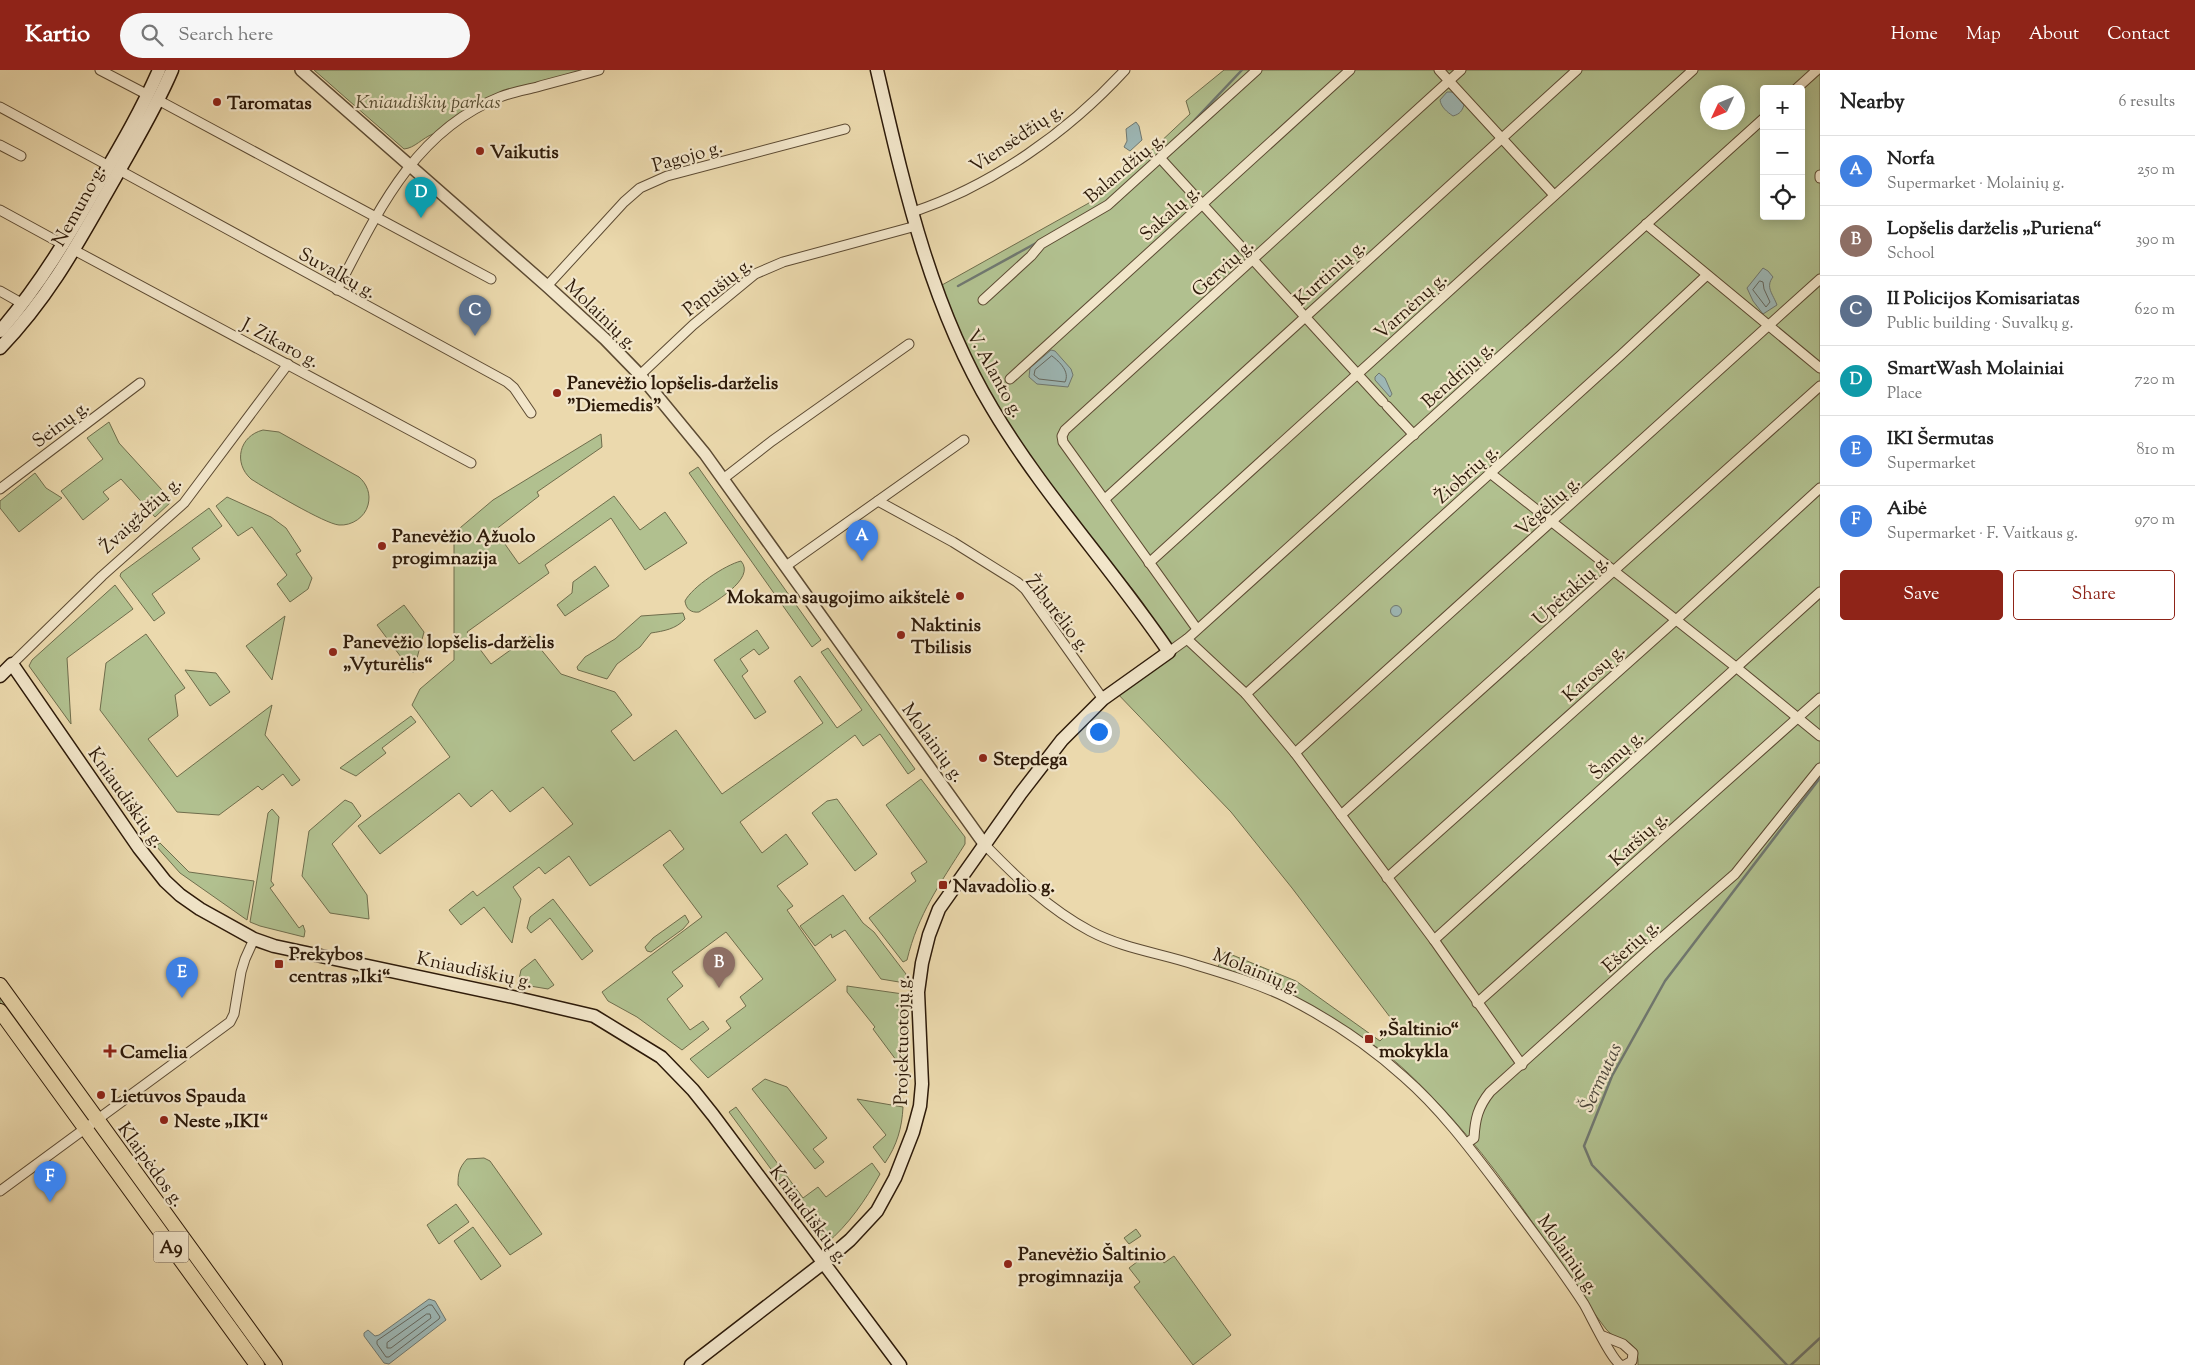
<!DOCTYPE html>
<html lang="en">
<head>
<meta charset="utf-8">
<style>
  body { margin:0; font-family:"Sorts Mill Goudy",serif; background:#f6f6f6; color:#222 }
  .controls { position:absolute; right:15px; top:15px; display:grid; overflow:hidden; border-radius:5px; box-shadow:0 2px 12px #0003 }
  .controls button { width:45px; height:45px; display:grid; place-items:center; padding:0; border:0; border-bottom:1px solid #e0e0e0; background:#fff; color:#222; font:25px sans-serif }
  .compass { position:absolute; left:1700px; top:15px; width:45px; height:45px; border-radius:50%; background:#fff; box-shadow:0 2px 12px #0003; rotate:226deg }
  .you { position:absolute; left:1098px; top:661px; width:18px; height:18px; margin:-12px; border:4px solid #fff; border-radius:50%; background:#1a73e8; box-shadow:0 0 0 8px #1a73e833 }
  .badge { display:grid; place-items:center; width:32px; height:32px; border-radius:50%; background:#8f2418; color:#fff; font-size:16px; font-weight:700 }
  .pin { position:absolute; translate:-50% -41px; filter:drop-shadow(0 1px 2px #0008) }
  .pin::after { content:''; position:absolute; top:26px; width:18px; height:15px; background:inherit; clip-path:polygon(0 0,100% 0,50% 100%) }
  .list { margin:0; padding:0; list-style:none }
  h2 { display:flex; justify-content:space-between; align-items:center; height:65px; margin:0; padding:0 20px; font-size:21px }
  h2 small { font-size:16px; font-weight:400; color:#767676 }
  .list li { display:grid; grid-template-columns:32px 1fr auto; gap:15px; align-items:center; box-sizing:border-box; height:70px; padding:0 20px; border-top:1px solid #e0e0e0 }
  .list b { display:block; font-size:19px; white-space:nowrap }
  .list p { margin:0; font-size:16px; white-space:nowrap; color:#767676 }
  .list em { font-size:16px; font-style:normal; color:#767676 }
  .actions { display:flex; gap:10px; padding:15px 20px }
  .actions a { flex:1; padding:11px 0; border:1px solid #8f2418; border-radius:5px; text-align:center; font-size:18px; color:#8f2418 }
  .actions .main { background:#8f2418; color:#fff }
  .icon { flex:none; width:28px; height:28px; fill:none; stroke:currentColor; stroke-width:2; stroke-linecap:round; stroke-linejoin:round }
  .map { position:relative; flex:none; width:1820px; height:1295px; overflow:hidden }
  header { display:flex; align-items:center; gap:30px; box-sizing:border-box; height:70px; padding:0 25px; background:#8f2418; color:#fff }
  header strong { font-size:24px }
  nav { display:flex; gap:28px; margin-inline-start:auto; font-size:18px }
  .search { width:350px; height:45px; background:#f6f6f6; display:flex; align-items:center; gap:12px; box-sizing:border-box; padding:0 18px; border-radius:28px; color:#767676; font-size:19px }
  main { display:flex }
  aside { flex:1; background:#fff }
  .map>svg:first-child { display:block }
  .green { fill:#b1c08f; stroke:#6f6d4c; fill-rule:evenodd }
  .water { fill:#9db7b5; stroke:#707870 }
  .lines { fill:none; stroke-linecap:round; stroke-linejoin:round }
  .shore { stroke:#65685f; stroke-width:1 }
  .stream { stroke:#707870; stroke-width:2.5 }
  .minor-casing { stroke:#5c4a32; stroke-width:11 }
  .tertiary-casing { stroke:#5c4a32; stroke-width:14 }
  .secondary-casing { stroke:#2d1a09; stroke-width:15 }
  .trunk-casing { stroke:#2d1a09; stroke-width:16 }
  .minor { stroke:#f2e6ca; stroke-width:9 }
  .tertiary { stroke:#f2e6ca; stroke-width:11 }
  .secondary { stroke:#f2e6ca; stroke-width:12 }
  .trunk { stroke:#ebd9ad; stroke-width:14 }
  .poi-dot { fill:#8f2418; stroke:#f2e6ca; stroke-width:2 }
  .labels { text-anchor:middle; stroke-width:4.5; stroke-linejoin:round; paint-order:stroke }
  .shield { fill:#f2e6ca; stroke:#685743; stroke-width:1 }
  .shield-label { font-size:18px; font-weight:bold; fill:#2d1a09 }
  .park-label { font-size:19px; font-style:italic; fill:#554c31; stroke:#f2e6ca }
  .poi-label { font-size:19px; font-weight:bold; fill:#2d1a09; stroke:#f2e6ca; text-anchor:start }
  .street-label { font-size:19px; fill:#2d1a09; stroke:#f2e6ca }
  .water-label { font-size:20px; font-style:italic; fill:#4f493d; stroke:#f2e6ca }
</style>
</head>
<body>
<header>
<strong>Kartio</strong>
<div class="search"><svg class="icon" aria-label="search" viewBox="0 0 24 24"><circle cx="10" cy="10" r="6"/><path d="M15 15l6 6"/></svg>Search here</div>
<nav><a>Home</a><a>Map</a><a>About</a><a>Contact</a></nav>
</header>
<main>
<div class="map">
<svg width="1820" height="1295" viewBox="0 0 1820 1295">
  <rect width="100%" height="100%" fill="#ebd9ad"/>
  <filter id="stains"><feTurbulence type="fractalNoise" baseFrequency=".004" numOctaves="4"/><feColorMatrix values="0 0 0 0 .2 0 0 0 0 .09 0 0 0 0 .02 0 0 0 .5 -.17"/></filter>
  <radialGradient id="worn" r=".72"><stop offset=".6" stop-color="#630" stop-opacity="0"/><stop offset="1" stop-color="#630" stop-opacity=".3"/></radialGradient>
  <g class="green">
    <path d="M314,0H587L501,23L433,64C422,68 415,78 404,79Z"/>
    <path d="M1224,0H1820V1295H1638C1639,1266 1619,1275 1606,1259C1587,1235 1571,1209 1554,1184C1517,1129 1479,1075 1433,1028C1413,1007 1392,986 1367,971L1363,974L1288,928L1216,901L1225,882L1296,911L1380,971L1396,955L1292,818L1231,742L1114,620L1175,577C1160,564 1154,549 1143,533C1132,518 1121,504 1107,491C1044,406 969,319 942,215L1105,124L1190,44L1186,31ZM1764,19H1801V146H1764ZM1708,22H1738V52H1708Z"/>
    <path d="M109,352L119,373L172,431L155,447L121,409L103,422L109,429L83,450L61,421L103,389L87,368Z"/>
    <path d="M263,360L279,362L359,407C367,414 371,424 368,435C365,447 352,456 339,455C325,454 265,418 251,409C233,393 239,366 263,360Z"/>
    <path d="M601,364L602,377L537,422L539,426L495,460L519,494L614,426L640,460L665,442L687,473L645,500L611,448L545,495L549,503L467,562L491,594L530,566L561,604L615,622L632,645L611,661L634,691L676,660L722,724L823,653L794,611L800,606L837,658L862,640L821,582L828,578L915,699L908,704L880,664L863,676L855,665L740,752L762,783L786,764L808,794L777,816L793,836L787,840L836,910L708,1008L690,989L731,958L726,951L746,936L740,927L763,909L726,862L672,902L683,916L667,929L690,960L703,951L709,959L682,980L637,947L608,931L602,922L702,847L663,795L684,779L670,760L590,816L569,786L545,804L539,797L513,817L521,829L512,873L484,837L461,855L449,840L473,821L477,826L573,754L543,717L510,742L492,720L471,737L459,723L380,784L358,756L450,687L412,635L420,619L454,590V463L493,430Z"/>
    <path d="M698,397L821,570L812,577L689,403Z"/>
    <path d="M35,403L46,418L62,428L19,462L0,438V431Z"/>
    <path d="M227,427L271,447L286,458L301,481L296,484L312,508L308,519L290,532L277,514L287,505L252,457L238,466L216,436Z"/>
    <path d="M209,438L222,456L192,478L200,489L152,524L165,543L154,551L120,506L121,503Z"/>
    <path d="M741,491C757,509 711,534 699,542C691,543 686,539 685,531C692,517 725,495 741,491Z"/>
    <path d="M595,496L609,516L565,546L557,535L572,523L573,512Z"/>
    <path d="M115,515L133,539L67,588L71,654L29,596L32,590Z"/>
    <path d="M404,535L424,562L413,603L377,555Z"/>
    <path d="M683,543L685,549C676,559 664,561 651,563L640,577L617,594L607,609L578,600L577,597L585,587L615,569L641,546Z"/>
    <path d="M285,546L272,610L246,576Z"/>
    <path d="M757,560L769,578L759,585L754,579L740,589L748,601L742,606L766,642L755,649L714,590Z"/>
    <path d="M146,564L185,618L175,625L178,646L148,669L177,707L272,635L265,665L300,710L292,716L283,704L262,720L258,716L219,745L177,742L100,640L106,593Z"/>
    <path d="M185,600L216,603L230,622L210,636Z"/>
    <path d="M411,646L416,652L382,678L386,683L356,706L340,698Z"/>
    <path d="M921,709L965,767V774C940,814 918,844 907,890L903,892L869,848L916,811L911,803L927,792L886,735Z"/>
    <path d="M837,729L877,784L855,801L812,743L827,731Z"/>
    <path d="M345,730L352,733L361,746L332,774L367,825L369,849L330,843L302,806L309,761Z"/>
    <path d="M272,739L279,747L271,811L274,815L270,818L299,858L303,855L305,861L304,867L260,856L250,852L268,743Z"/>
    <path d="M160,773L189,802L254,811L247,850L180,803L156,776Z"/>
    <path d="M843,825L863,853L874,862L906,904L905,913L881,909L845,860L832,868L831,864L815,876L800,856Z"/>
    <path d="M553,829L593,881L582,890L550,848L531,863L527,858L530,847Z"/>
    <path d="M685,845L689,852L683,859L651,882L647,881L645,877L653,868Z"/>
    <path d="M535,889L554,915L548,919L518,914L521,900Z"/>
    <path d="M847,916L903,924L908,1006L873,959L875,957L847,922Z"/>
    <path d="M0,923L87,1046L51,1004L0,934Z"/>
    <path d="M765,1009L787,1017L827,1068L813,1079L824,1092L815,1099L752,1019Z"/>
    <path d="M857,1029L903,1037C902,1058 897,1075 885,1093L873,1077L886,1065Z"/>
    <path d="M736,1037L803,1128L818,1117L826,1127L872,1093L880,1104C865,1131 849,1154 826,1174L729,1042Z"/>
    <path d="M484,1088L490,1091L542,1164L510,1185L458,1115C458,1103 459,1098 467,1089Z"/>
    <path d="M456,1134L469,1152L439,1174L427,1155Z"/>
    <path d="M473,1157L501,1196L481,1210L454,1171Z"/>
    <path d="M1136,1159L1141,1166L1129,1174L1124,1168Z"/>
    <path d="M1154,1179L1164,1193L1174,1186L1231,1265L1193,1295L1134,1217L1140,1212L1129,1198Z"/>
    <path d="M194,1191L269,1295H262L188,1194Z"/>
  </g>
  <g class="water">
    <path d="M1447,22H1454L1464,35C1462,41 1460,44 1453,46C1447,42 1441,37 1440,30Z"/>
    <path d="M1136,52L1139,56L1142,70L1130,81L1124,77L1127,71L1126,59Z"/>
    <path d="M1763,198L1768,201L1773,207C1765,217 1773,224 1777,235L1763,244L1753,231L1747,218Z"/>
    <path d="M1051,280L1055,281L1071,299L1073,305L1068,317L1037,314L1029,307L1030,298Z"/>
    <path d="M1379,303L1385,308L1392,324L1390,327L1375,310V307Z"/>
    <circle cx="1396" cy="541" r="5.5"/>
    <path d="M429,1229L435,1231L446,1250L389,1294L384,1293L364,1266V1263L368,1260L375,1266L379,1265Z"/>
  </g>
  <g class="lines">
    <g class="shore">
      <path d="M1760,211L1763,212L1764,219L1770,232L1766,237L1753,220Z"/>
      <path d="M1052,286C1060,292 1070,302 1065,312L1039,309L1034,305L1035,300Z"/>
      <path d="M429,1235H432L440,1247L439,1249L389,1287H386L377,1274V1271Z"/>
      <path d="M427,1244H430L431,1248L391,1278H387V1273Z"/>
    </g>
    <g class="stream">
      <path d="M1188,57L1242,0"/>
      <path d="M958,216L1038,172"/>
      <path d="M1787,1295L1592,1095L1584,1076L1612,1006L1665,911L1820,708"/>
      <path d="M1791,1295L1820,1268"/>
    </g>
    <defs>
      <g id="minor">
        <path d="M100,0L148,25"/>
        <path d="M1439,0L1554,125"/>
        <path d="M1796,19L1817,0"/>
        <path d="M158,30L491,209"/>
        <path d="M0,37L109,96"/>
        <path d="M0,75L21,86"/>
        <path d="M1161,89L1383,332"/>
        <path d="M119,100L507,312L514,318L531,343"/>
        <path d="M1820,105V108"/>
        <path d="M0,140L64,175"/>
        <path d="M913,142C993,115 1068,62 1125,0"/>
        <path d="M1646,154L1820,298"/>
        <path d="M74,180L471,393"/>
        <path d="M547,216L624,132L640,118L667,106L845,59"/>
        <path d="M337,220C377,143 414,61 500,27C512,22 525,20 537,17C558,11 579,6 599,0"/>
        <path d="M0,221L23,234"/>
        <path d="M983,230L1031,186L1041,174L1108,135L1257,0"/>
        <path d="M640,305L693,255L755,204L783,192L916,156"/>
        <path d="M1010,309L1350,0"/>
        <path d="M1387,336L1414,365"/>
        <path d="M1490,403L1737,598L1820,666"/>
        <path d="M723,409L772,371L909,274"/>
        <path d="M0,419L140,313"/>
        <path d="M1105,429L1577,0"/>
        <path d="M878,431L953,472L1017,512L1025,519L1103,629"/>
        <path d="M1149,493L1693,0"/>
        <path d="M786,496L964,370"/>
        <path d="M1197,559L1063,372L1062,366L1065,360L1461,0"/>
        <path d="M1187,569L1246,624L1295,683L1434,870L1522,995"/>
        <path d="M1169,582L1187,569L1764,48"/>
        <path d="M12,594L102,506L184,433L288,294"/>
        <path d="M1246,624L1621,285L1707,205"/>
        <path d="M1295,683L1820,209"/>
        <path d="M1341,745L1820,316"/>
        <path d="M985,775C1017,808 1049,839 1090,861C1124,879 1160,883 1196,895C1226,904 1259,914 1288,928C1329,949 1370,976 1404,1007C1444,1042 1475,1085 1507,1127C1533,1162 1560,1197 1584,1234C1591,1246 1612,1291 1621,1295"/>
        <path d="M1387,808L1676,550L1820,418"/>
        <path d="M1434,870L1820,522"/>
        <path d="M1477,933L1820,628"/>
        <path d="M1467,1073L1474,1068C1475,1049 1478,1037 1490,1022L1650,878L1735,804L1820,698"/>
        <path d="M0,1121L230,952L234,944L241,902L245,889L254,869"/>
        <path d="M1603,1266L1623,1274L1633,1283L1632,1291L1625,1295"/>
      </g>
      <path id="tertiary" d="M301,0L547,216L605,269L640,305L705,384L985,775"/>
      <g id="secondary">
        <path d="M0,261C40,215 70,164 100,111C121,75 142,39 159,0"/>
        <path d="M0,278C51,225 79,171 115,108C135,72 156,38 172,0"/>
        <path d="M0,606L12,594L139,778L165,811L180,825L200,839L254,869L274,876L513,927L594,946L661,987L693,1020L713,1045L900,1295"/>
        <path d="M691,1295L823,1193L850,1170L877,1141L895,1108L913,1062L920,1036L922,1014L918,922L922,893L929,865L939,839L1021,723L1062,670L1103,629L1169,582C1113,499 1043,424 992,338C930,235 904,116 877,0"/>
      </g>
      <g id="trunk">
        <path d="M0,915L275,1295"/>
        <path d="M0,941L257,1295"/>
      </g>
    </defs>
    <use href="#minor" class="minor-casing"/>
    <use href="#tertiary" class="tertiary-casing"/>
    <use href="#secondary" class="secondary-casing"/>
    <use href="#trunk" class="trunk-casing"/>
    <use href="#minor" class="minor"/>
    <use href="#tertiary" class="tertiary"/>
    <use href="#secondary" class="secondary"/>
    <use href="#trunk" class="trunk"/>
  </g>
  <g class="poi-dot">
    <circle cx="217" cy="32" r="5"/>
    <circle cx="480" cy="81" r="5"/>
    <circle cx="557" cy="323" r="5"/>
    <circle cx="382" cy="476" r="5"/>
    <circle cx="960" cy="526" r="5"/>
    <circle cx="901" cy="565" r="5"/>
    <circle cx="333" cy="582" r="5"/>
    <circle cx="983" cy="688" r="5"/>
    <rect x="938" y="810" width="10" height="10" rx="2.5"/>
    <rect x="274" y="889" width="10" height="10" rx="2.5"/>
    <rect x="1364" y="964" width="10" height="10" rx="2.5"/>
    <path d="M107.5 973.5h5v5h5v5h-5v5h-5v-5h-5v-5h5z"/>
    <circle cx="101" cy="1025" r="5"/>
    <circle cx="164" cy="1050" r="5"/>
    <circle cx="1008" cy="1194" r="5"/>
  </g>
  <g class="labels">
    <rect class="shield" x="153.5" y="1161.5" width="35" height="31" rx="4"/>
    <g class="shield-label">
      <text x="171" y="1183">A9</text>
    </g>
    <g class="park-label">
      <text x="428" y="38">Kniaudiškių parkas</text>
    </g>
    <g class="poi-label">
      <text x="227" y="39">Taromatas</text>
      <text x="490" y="88">Vaikutis</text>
      <text x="567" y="319">Panevėžio lopšelis-darželis<tspan x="567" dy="22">"Diemedis"</tspan></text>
      <text x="392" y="472">Panevėžio Ąžuolo<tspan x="392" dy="22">progimnazija</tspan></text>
      <text x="950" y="533" text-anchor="end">Mokama saugojimo aikštelė</text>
      <text x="911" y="561">Naktinis<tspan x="911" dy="22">Tbilisis</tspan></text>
      <text x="343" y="578">Panevėžio lopšelis-darželis<tspan x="343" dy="22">„Vyturėlis“</tspan></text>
      <text x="993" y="695">Stepdega</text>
      <text x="953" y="822">Navadolio g.</text>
      <text x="289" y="890">Prekybos<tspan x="289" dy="22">centras „Iki“</tspan></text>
      <text x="1379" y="965">„Šaltinio“<tspan x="1379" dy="22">mokykla</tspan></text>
      <text x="120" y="988">Camelia</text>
      <text x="111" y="1032">Lietuvos Spauda</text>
      <text x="174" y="1057">Neste „IKI“</text>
      <text x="1018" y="1190">Panevėžio Šaltinio<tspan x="1018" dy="22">progimnazija</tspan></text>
    </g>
    <g class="street-label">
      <text transform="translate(1016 67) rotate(-34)" y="7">Viensėdžių g.</text>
      <text transform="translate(687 85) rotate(-16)" y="7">Pagojo g.</text>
      <text transform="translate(1124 97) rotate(-40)" y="7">Balandžių g.</text>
      <text transform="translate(78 135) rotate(-61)" y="7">Nemuno g.</text>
      <text transform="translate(1169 142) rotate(-42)" y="7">Sakalų g.</text>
      <text transform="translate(1222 197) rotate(-42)" y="7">Gervių g.</text>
      <text transform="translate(338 202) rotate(29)" y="7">Suvalkų g.</text>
      <text transform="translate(1329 202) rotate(-42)" y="7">Kurtinių g.</text>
      <text transform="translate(717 216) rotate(-38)" y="7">Papušių g.</text>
      <text transform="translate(1410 235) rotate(-42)" y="7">Varnėnų g.</text>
      <text transform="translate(602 244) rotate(44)" y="7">Molainių g.</text>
      <text transform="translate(281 272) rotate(28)" y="7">J. Zikaro g.</text>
      <text transform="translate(996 303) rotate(61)" y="7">V. Alanto g.</text>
      <text transform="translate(1457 304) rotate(-42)" y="7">Bendrijų g.</text>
      <text transform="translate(60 353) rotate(-37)" y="7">Seinų g.</text>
      <text transform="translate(1466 403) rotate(-42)" y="7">Žiobrių g.</text>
      <text transform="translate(1547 435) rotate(-42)" y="7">Vėgėlių g.</text>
      <text transform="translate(140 444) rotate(-43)" y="7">Žvaigždžių g.</text>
      <text transform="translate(1570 519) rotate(-42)" y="7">Upėtakių g.</text>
      <text transform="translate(1059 543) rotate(52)" y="7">Žiburėlio g.</text>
      <text transform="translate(1593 602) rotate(-42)" y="7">Karosų g.</text>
      <text transform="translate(934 672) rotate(54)" y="7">Molainių g.</text>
      <text transform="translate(1616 684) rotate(-42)" y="7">Šamų g.</text>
      <text transform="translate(127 727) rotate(55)" y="7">Kniaudiškių g.</text>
      <text transform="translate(1638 768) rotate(-42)" y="7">Karšių g.</text>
      <text transform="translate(1630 875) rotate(-42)" y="7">Ešerių g.</text>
      <text transform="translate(475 899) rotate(12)" y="7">Kniaudiškių g.</text>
      <text transform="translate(1257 900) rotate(22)" y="7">Molainių g.</text>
      <text transform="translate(901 970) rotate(-89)" y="7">Projektuotojų g.</text>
      <text transform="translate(152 1094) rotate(54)" y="7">Klaipėdos g.</text>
      <text transform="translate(810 1144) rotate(53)" y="7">Kniaudiškių g.</text>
      <text transform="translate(1569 1184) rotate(55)" y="7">Molainių g.</text>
    </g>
    <g class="water-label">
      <text transform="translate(1600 1007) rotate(-65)" y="7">Šermutas</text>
    </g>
  </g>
  <rect width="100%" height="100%" filter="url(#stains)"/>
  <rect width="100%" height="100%" fill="url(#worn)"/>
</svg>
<div class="controls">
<button>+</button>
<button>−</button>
<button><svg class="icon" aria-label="locate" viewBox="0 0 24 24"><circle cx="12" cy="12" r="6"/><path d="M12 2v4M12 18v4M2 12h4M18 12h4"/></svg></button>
</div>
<svg class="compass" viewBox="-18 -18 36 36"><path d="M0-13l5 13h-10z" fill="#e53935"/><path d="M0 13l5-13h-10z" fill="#767676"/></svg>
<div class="you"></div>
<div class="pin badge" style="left:862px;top:491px;background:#3f7fe0">A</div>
<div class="pin badge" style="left:719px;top:918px;background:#8d6e63">B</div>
<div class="pin badge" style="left:475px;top:266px;background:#5c6f8a">C</div>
<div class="pin badge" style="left:421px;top:148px;background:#0f9aa8">D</div>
<div class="pin badge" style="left:182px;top:928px;background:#3f7fe0">E</div>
<div class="pin badge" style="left:50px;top:1132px;background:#3f7fe0">F</div>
</div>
<aside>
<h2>Nearby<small>6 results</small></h2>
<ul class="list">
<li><span class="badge" style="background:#3f7fe0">A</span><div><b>Norfa</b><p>Supermarket · Molainių g.</p></div><em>250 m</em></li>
<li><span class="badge" style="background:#8d6e63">B</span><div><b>Lopšelis darželis „Puriena“</b><p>School</p></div><em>390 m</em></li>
<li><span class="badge" style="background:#5c6f8a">C</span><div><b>II Policijos Komisariatas</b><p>Public building · Suvalkų g.</p></div><em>620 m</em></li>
<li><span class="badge" style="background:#0f9aa8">D</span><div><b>SmartWash Molainiai</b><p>Place</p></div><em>720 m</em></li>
<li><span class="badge" style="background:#3f7fe0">E</span><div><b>IKI Šermutas</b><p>Supermarket</p></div><em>810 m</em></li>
<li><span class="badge" style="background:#3f7fe0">F</span><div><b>Aibė</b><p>Supermarket · F. Vaitkaus g.</p></div><em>970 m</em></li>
</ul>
<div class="actions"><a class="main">Save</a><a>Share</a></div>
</aside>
</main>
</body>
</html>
